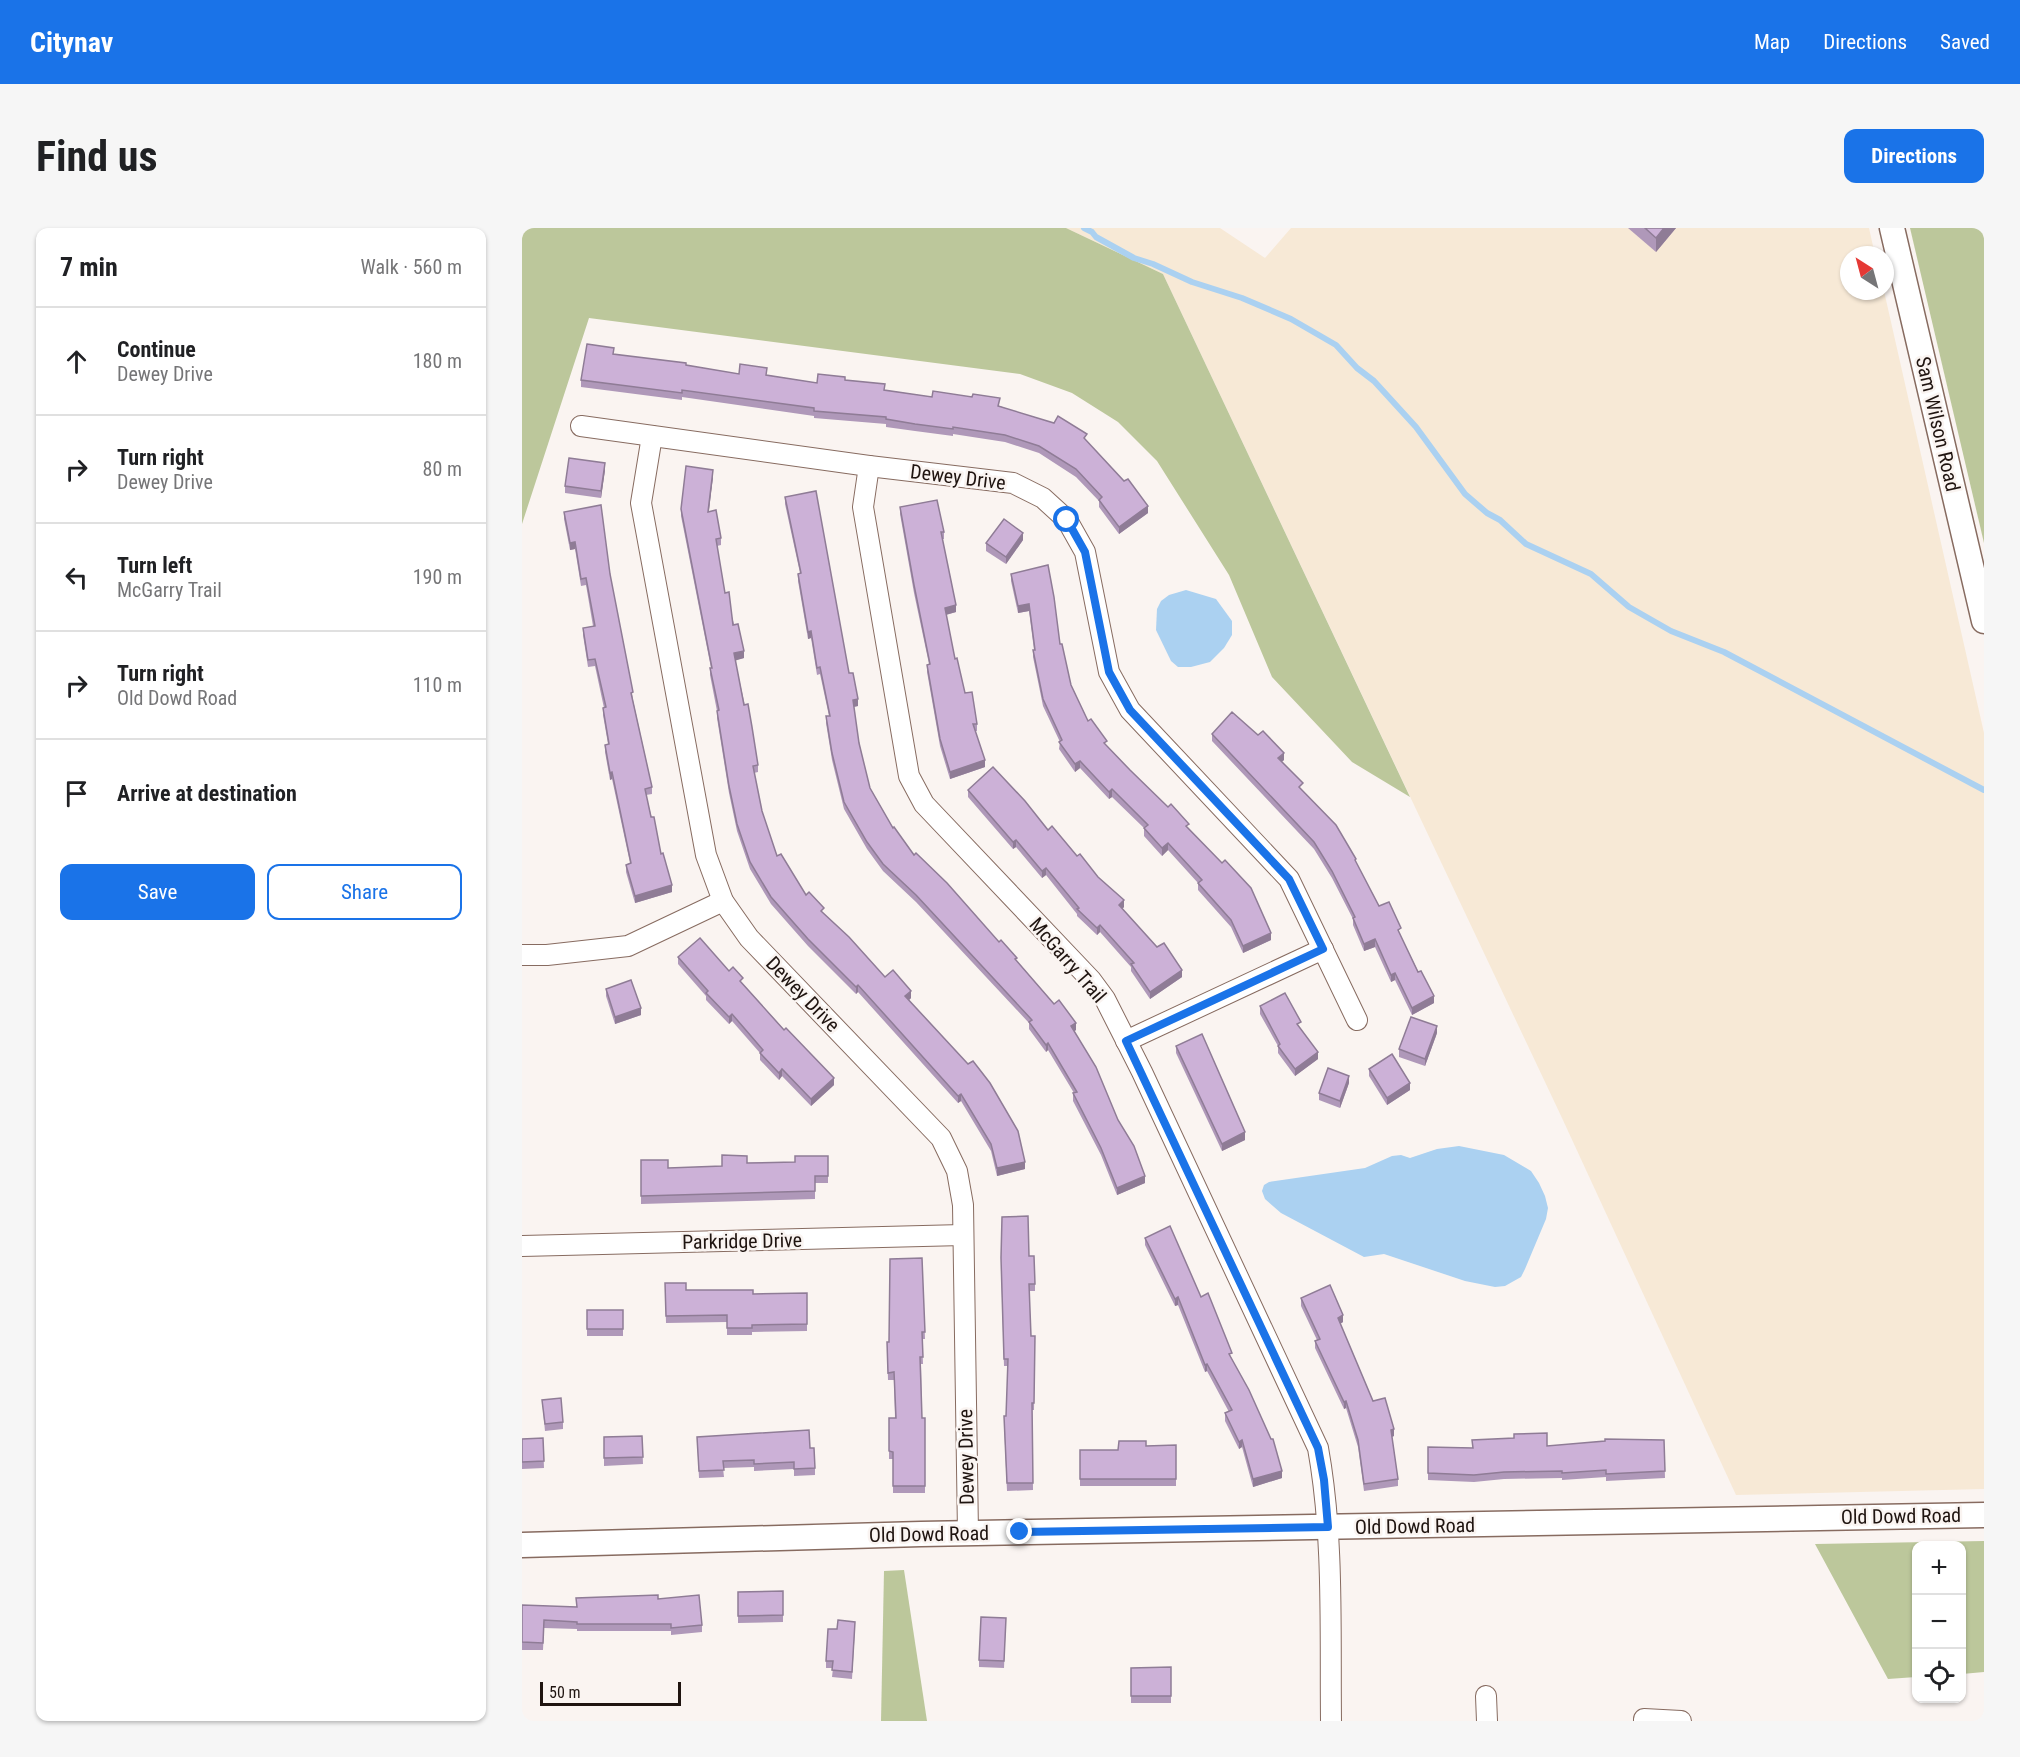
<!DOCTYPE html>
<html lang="en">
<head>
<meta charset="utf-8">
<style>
  body { margin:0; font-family:"Roboto Condensed",sans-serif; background:#f6f6f6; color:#202124 }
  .controls { position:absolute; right:18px; bottom:18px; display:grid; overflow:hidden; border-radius:12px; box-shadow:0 2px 4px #0004 }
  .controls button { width:54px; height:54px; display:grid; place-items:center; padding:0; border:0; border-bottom:2px solid #e0e0e0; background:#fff; color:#202124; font:30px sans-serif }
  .compass { position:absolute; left:1318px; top:18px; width:54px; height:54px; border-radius:50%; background:#fff; box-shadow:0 2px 4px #0004; rotate:324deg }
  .scale { position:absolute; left:18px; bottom:15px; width:141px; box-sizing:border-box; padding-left:6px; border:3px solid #1f1410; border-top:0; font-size:16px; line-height:21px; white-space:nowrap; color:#1f1410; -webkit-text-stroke:4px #faf4f1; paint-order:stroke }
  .stop { position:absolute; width:18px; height:18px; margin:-14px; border:4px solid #1a73e8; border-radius:50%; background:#fff }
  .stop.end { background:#1a73e8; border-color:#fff; box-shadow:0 2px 6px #0008 }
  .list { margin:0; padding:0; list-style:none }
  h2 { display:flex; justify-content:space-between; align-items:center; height:78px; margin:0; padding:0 24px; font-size:26px }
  h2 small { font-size:20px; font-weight:400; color:#757577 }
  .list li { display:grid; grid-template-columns:39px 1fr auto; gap:18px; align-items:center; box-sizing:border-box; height:108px; padding:0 24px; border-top:2px solid #e0e0e0 }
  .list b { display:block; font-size:22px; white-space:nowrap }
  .list p { margin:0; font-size:20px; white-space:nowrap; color:#757577 }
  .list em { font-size:20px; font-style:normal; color:#757577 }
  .actions { display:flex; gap:12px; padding:18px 24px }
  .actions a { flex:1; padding:14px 0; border:2px solid #1a73e8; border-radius:12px; text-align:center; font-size:21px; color:#1a73e8 }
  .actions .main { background:#1a73e8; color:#fff }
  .icon { flex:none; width:33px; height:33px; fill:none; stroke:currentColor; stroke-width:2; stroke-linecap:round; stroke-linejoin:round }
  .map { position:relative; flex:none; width:1462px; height:1493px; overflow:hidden; border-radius:12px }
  header { display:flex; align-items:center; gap:36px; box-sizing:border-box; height:84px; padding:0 30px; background:#1a73e8; color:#fff }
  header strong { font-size:28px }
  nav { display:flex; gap:33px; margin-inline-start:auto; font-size:21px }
  .intro { display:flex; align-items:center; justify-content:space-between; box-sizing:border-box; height:144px; padding:0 36px }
  h1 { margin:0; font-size:42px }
  .button { padding:15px 27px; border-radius:12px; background:#1a73e8; color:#fff; font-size:21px; font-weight:700 }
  main { display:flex; gap:36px; padding:0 36px }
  aside { flex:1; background:#fff; border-radius:12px; box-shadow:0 2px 4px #0004 }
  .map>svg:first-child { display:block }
  .industrial { fill:#f7e9d6 }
  .forest { fill:#bcc79b }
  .water { fill:#abd1f1 }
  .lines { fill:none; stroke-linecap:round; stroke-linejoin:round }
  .stream { stroke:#abd1f1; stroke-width:6 }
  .minor-casing { stroke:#876b60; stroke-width:22 }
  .tertiary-casing { stroke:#876b60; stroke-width:27 }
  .minor { stroke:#fff; stroke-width:20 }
  .tertiary { stroke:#fff; stroke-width:24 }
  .wall { fill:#af98b9 }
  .shaded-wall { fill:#8f7c96 }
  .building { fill:#ccb1d7; stroke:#8f7c96; stroke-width:1.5 }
  .route { stroke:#1a73e8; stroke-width:8 }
  .labels { text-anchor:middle; stroke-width:5; stroke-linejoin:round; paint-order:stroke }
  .street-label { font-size:20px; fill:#1f1410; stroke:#faf4f1 }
</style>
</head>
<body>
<header>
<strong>Citynav</strong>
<nav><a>Map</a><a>Directions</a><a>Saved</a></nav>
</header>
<div class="intro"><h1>Find us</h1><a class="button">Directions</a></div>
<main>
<aside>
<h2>7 min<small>Walk · 560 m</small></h2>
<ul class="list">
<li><svg class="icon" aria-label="ahead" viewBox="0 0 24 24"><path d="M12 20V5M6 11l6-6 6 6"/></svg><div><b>Continue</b><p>Dewey Drive</p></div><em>180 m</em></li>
<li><svg class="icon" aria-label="right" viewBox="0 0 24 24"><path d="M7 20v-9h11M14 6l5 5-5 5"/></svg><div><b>Turn right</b><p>Dewey Drive</p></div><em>80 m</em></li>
<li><svg class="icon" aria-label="left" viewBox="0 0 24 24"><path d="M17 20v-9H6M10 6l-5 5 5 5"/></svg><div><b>Turn left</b><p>McGarry Trail</p></div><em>190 m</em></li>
<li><svg class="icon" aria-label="right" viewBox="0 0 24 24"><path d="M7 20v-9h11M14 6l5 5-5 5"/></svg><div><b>Turn right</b><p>Old Dowd Road</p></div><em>110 m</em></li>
<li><svg class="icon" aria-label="arrive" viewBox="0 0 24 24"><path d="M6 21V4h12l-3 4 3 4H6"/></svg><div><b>Arrive at destination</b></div></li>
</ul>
<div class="actions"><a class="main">Save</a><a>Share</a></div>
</aside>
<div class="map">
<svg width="1462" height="1493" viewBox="0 0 1462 1493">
  <rect width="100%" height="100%" fill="#faf4f1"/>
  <path class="industrial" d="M544,0H698L743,30L769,0H1347L1353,27H1327V63H1362L1462,505V1261L1214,1267L1040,890L641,46Z"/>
  <g class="forest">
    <path d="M0,0H544L641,46L888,569L830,534L750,449L707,347L635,233L596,194L550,165L498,146L67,90L0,296Z"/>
    <path d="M1388,0H1462V315Z"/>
    <path d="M1462,1313V1444L1440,1446V1318H1394V1449L1366,1451L1293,1316Z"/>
    <path d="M382,1342L405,1493H359L362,1343Z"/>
  </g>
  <g class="water">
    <path d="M664,362L694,371L710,393V407L702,420L688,434L669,439H656L649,433L634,402L635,381L639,373L647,367Z"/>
    <path d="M937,918L982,927L1009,943L1017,955L1023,968L1026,980L1024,991L1003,1041L999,1049L983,1058L973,1059L943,1053L862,1026L842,1029L759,985L743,971L740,963L742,957L747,954L843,940L870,928L879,927L888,930L915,921Z"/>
  </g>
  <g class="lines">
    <path class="stream" d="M562,0L570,4L574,9L612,30L631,36L670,54L720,70L769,91L814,117L835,140L852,153L894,199L943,266L965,285L978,292L1004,316L1069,346L1107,379L1149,403L1202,424L1462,562"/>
    <defs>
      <g id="minor">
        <path d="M59,198L347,238L491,255L521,270L545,292L563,324L587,444L608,482L767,651L835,792"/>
        <path d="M130,208L119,275L184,627L201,673L227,710L419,910L435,943L441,977L446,1305"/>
        <path d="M347,238L341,279L387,548L402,576L569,752L583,771L620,844L796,1220C812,1309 808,1402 809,1493"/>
        <path d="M0,727H25L106,718L201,673"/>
        <path d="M604,813L801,721"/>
        <path d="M0,1018L441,1007"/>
        <path d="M964,1468L965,1493"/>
        <path d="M1122,1493V1491L1159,1493"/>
      </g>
      <g id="tertiary">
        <path d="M1370,0L1462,393"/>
        <path d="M0,1317L399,1306L1462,1287"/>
      </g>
    </defs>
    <use href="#minor" class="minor-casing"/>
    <use href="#tertiary" class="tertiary-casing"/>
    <use href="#minor" class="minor"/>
    <use href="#tertiary" class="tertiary"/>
  </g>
  <g class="wall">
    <path d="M1106,0H1154L1134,24Z"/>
    <path d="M92,126L217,146L245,147L295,155L323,152L363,162L410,169L478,178L565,213L626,285L597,306L577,279V273L554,249L517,225L483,214L431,206V208L393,203L364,199V196L292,190V188L160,169V172L59,159V152Z"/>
    <path d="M83,242L79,270L43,265V258Z"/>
    <path d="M191,249L186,284L199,310V317L195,318L203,365L222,430L213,432L236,537V544L232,545L240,583L255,628L284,667L363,749L389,770L387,772L503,941L475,948L469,923L439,873L436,875L336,764L334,766L286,718L249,676L228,641L215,603L207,565L195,490V483L188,447V440H189L159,288V281Z"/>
    <path d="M263,269L327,445L336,478L331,479L337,515L348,560L371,600L392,627L495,733L554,802L552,803L596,892L623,955L595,967L579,927L551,873V865H552L526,822L524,824L507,801V795L394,674L361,643L345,621L322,581L310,532L304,495V488H307L298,446L295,447L289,410L286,411L276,353V346L278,345L263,276Z"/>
    <path d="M378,279L422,304V311H420L434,384L424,387L433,431L443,465L455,496V503H453L463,539L428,551L418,518L405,444V437L407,436L392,365L378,286Z"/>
    <path d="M42,284L88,346L111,471V472L130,559V566L124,567L139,626L150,664L113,675L104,644V637L108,635L90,551L88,552L83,524V517L86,516L81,487V480H82L73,438L66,439L61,407V400L71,398L64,357L59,358L53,321L48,322L42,291Z"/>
    <path d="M501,312L484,336L464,323V315Z"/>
    <path d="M489,346L538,416L549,457L566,493L585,518L608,542L667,601L749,712L721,725L709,699L676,662V655L646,622L640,628L622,608V600L590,569L587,571L558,540L553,544L537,521L538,514L521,478L511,429V422H512L507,383L496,385L489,353Z"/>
    <path d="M690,506L762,532L759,534L834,635L857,678L878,707L912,775L890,787L873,752L869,754L853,719L842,723L831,697V691L810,650L792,621L690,513Z"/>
    <path d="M446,562L526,602L555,628L602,679L600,681L660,749L628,771L609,743V739L578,704L575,707L555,688V686L524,647L520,650L494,619L491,621L446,569Z"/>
    <path d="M156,729L207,743L221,756L312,857L289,878L260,848L257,852L238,832V825L210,793L207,796L184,772V768L156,736Z"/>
    <path d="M84,761L119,787L93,796L84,768Z"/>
    <path d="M738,778L779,801L796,831L773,848L756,825V818L738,786Z"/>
    <path d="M915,805L903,838L877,829V821Z"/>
    <path d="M654,818L723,912L700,923L654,825Z"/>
    <path d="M847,841L888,862L865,877L847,848Z"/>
    <path d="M827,855L818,880L797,872V865Z"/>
    <path d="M306,928V955H293V971L119,976V932L146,940L200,938L225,935L273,934Z"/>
    <path d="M623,1010L679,1069L710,1131L760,1250L731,1259L720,1219L717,1221L703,1193V1185L707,1184L685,1143L683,1144L656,1077L653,1078L623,1017Z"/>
    <path d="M507,1028L513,1056V1063H507L509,1108H513L512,1182H510L511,1262L485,1263L482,1195L484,1188L486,1138H482L479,1037Z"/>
    <path d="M400,1030L403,1111H400L401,1136H399L400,1190H403V1265H371V1231H367V1223L373,1190L372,1152H366L365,1114H367Z"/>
    <path d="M143,1055L164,1062L231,1066L285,1065V1103L230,1104V1107H205V1094L144,1095Z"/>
    <path d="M779,1070L821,1094L818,1096L851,1173L872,1208L870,1209L876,1251V1258L842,1263L836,1219L824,1180L822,1181L793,1120V1113L795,1112L779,1078Z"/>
    <rect x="65" y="1082" width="36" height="26"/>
    <path d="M20,1172L41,1194V1201L23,1203Z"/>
    <path d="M120,1208L121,1236L82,1238V1209Z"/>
    <path d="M175,1209L288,1220L293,1240V1247L272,1248V1241L232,1243V1239L201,1240L202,1249L177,1250Z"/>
    <path d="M21,1210L22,1240L0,1241V1211Z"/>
    <path d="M1142,1212L1143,1250L1084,1253V1249L1040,1252V1250L982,1251L952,1254L906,1252V1219L950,1220L1025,1218Z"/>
    <path d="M654,1217V1258H558V1222H596L624,1218Z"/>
    <path d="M261,1363V1394L216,1395V1364Z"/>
    <path d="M136,1371L180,1397V1404L149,1407V1403H55V1401L22,1400L21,1422H0V1377L54,1379Z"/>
    <path d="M484,1390L482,1440L457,1439V1432Z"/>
    <path d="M315,1401H333L330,1451L310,1449L311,1440H304V1433Z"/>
    <path d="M649,1439V1475H609V1440Z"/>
  </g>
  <g class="shaded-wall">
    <path d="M1142,0H1154L1134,24V10Z"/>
    <path d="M83,235V242L79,270V263Z"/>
    <path d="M191,242V249L186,291V284Z"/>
    <path d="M626,278V285L597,306V299Z"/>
    <path d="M501,305V312L484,336V329Z"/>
    <path d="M53,314V321L48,322V315Z"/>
    <path d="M507,376V383L496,385V378Z"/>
    <path d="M434,377V384L423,387V380Z"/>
    <path d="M289,403V410L286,411V404Z"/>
    <path d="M222,423V430L212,433V425Z"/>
    <path d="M336,471V478L331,479V472Z"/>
    <path d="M762,525V532L756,537V530Z"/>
    <path d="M463,532V539L428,551V544Z"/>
    <path d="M558,533V540L553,544V536Z"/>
    <path d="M90,544V551L88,552V545Z"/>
    <path d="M590,561V569L587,571V564Z"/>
    <path d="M494,612V619L491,621V614Z"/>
    <path d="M646,615V622L640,628V620Z"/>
    <path d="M524,640V647L520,650V643Z"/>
    <path d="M150,657V664L113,675V668Z"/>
    <path d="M602,672V679L597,684V677Z"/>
    <path d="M578,697V704L575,707V700Z"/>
    <path d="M749,705V712L721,725V718Z"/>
    <path d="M853,711V719L842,723V716Z"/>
    <path d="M660,742V749L628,771V764Z"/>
    <path d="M873,745V752L869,754V747Z"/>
    <path d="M336,757V764L334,766V759Z"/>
    <path d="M389,763V770L383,776V768Z"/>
    <path d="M912,768V775L890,787V780Z"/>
    <path d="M119,780V787L93,796V789Z"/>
    <path d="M210,786V793L207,796V789Z"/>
    <path d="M554,795V802L549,806V798Z"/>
    <path d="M915,798V805L903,838V831Z"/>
    <path d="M526,815V822L524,824V817Z"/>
    <path d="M796,824V831L773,848V841Z"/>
    <path d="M260,841V848L257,852V845Z"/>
    <path d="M827,848V855L818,880V873Z"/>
    <path d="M312,850V857L289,878V871Z"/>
    <path d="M888,855V862L865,877V870Z"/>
    <path d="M439,866V873L436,875V868Z"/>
    <path d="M723,904V912L700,923V916Z"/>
    <path d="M503,934V941L475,948V940Z"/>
    <path d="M623,948V955L595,967V960Z"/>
    <path d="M656,1069V1077L653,1078V1071Z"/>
    <path d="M821,1087V1094L816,1097V1090Z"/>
    <path d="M685,1136V1143L683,1144V1137Z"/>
    <path d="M824,1173V1180L822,1181V1174Z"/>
    <path d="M872,1201V1208L869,1209V1202Z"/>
    <path d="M720,1212V1219L717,1221V1214Z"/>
    <path d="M760,1243V1250L731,1259V1251Z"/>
  </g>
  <g class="building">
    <path d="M1123,0H1142L1134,10Z"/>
    <path d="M65,116L92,120L91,126L164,135V137L217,146L218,136L245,140L244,147L295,155L296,146L323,149V152L363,156L362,162L410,169L411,163L450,169L451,166L478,170L476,178L532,195L536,188L565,206L562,210L602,253L606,251L626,278L597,299L577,272L580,269L554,241L517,218L483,207L431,199V201L393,196L364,191V189L292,183V180L160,162V165L59,152Z"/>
    <path d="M47,230L83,235L79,263L43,258Z"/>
    <path d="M164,238L191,242L186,284L194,282L199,310L194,311L203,365L207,364L211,397L216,396L222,423L212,425L222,477L226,476L230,499L236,537L231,538L240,583L255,628L259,626L284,667L287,664L302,680L299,683L327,709L363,749L371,742L389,763L383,768L446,836L451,833L468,855L496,903L503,934L475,940L469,916L439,866L436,868L336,757L334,759L286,711L249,669L228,634L215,596L207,558L195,483L197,482L188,440H190L159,281Z"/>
    <path d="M294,263L327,445H331L336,471L331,472L337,515L348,560L371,600L372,599L392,627L394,625L425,655L477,714L479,712L495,730L493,731L532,776L537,772L554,795L549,798L574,839L596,892L612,918L623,948L595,960L579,920L551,865L555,864L526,815L524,817L507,794L510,792L394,667L361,636L345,614L322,574L310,525L304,488H308L298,439L295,440L289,403L286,404L276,346L279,345L263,269Z"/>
    <path d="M415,272L422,304H419L434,377L423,380L433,431L435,430L443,465L450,464L455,496H451L463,532L428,544L418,511L405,437L408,436L392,357L378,279Z"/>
    <path d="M79,277L88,346L111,464L109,465L130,559L123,561L129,589H132L139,626L141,625L150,657L113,668L104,637L109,635L90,544L88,545L83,517L87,516L81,480L84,479L73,431L66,432L61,400L73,398L64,350L59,351L53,314L48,315L42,284Z"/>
    <path d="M482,291L501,305L484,329L464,315Z"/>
    <path d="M526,337L532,369L538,416H540L549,457L566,493L569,491L585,513L582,515L608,542L646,579L649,576L667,596L664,598L700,635L703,632L729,660L749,705L721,718L709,692L676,655L680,652L646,615L640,620L622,600L626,597L590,561L587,564L558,533L553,536L537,514L540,512L521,471L511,422H513L507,376L496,378L489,346Z"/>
    <path d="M710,484L736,507L741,503L762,525L756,530L781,555L777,559L814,597L834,631L833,632L857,678L867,674L879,700L876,702L896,744L899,743L912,768L890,780L873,745L869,747L853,711L842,716L831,690L833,689L810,643L792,614L690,506Z"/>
    <path d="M471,539L503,573L526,602L530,598L555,628L558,626L576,649L602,672L597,677L635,719L642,715L660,742L628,764L609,736L612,735L578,697L575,700L555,681L557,680L524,640L520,643L494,612L491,614L446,562Z"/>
    <path d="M178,710L207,743L211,739L221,750L218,753L262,802L264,800L312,850L289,871L260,841L257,845L238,825L241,822L210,786L207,789L184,765L186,763L156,729Z"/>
    <path d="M109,752L119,780L93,789L84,761Z"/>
    <path d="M763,765L779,794L775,796L796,824L773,841L756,818L758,816L738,778Z"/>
    <path d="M889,789L915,798L903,831L877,821Z"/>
    <path d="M680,806L723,904L700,916L654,818Z"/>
    <path d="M870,826L888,855L865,870L847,841Z"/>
    <path d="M806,840L827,848L818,873L797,865Z"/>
    <path d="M200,927L225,928V935L273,934V928H306V948H293V963L119,968V932H146V940L200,938Z"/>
    <path d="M506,988L507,1028H512L513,1056H507L509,1108H513L512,1175H510L511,1255H485L482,1188H484L486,1131H482L479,1030L480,989Z"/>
    <path d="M648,998L679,1069L686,1065L710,1125L707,1126L727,1162L749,1211H751L760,1243L731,1251L720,1212L717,1214L703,1185L710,1182L685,1136L683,1137L656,1069L653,1071L623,1010Z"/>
    <path d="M400,1030L403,1104H400L401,1129H398L400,1190H403V1258H371V1224L367,1223V1190H374L372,1144L366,1145L365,1114H367L368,1031Z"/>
    <path d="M143,1055H164V1062H231V1066L285,1065V1096L230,1097V1100H205V1087L144,1088Z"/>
    <path d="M808,1057L821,1087L816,1090L851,1173L863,1170L872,1201L869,1202L876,1251L842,1256L836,1212L824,1173L822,1174L793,1113L798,1111L779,1070Z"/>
    <rect x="65" y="1082" width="36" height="19"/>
    <path d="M39,1170L41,1194L23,1196L20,1172Z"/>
    <path d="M287,1202L288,1220H292L293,1240L272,1241V1234L232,1236V1232L201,1233L202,1242L177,1243L175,1209Z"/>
    <path d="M1025,1205V1218L1083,1213V1211L1142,1212L1143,1243L1084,1246V1242L1040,1245V1243L982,1244L952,1247L906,1245V1219L951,1220L950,1212L992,1210V1206Z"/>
    <path d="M120,1208L121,1229L82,1230V1209Z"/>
    <path d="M21,1210L22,1233L0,1234V1211Z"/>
    <path d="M597,1213H624V1218L654,1217V1251H558V1222H596Z"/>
    <path d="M261,1363V1387L216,1388V1364Z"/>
    <path d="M136,1367V1371L177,1367L180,1397L149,1400V1396H55V1394L22,1392L21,1415L0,1414V1377L55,1379L54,1370Z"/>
    <path d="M459,1389L484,1390L482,1433L457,1432Z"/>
    <path d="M316,1392L333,1394L330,1444L310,1442L311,1433H304L306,1401H315Z"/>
    <path d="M649,1439V1468H609V1440Z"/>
  </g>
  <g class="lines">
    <path class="route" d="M498,1304L806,1299L802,1252L796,1220L604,813L801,721L767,651L608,482L587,444L563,324L545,292"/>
  </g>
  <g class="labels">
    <g class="street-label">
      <text transform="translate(1416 196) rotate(77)" y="7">Sam Wilson Road</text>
      <text transform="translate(436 249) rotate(7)" y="7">Dewey Drive</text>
      <text transform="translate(546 732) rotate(49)" y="7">McGarry Trail</text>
      <text transform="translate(281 766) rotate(46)" y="7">Dewey Drive</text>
      <text transform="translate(220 1013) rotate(-1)" y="7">Parkridge Drive</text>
      <text transform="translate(444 1229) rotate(-91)" y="7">Dewey Drive</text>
      <text transform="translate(1379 1288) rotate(-1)" y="7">Old Dowd Road</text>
      <text transform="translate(893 1298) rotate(-1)" y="7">Old Dowd Road</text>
      <text transform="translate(407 1306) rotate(-1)" y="7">Old Dowd Road</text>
    </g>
  </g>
</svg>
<div class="controls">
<button>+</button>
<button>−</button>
<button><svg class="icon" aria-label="locate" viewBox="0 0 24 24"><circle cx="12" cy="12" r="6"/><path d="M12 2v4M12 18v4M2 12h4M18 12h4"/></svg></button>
</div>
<svg class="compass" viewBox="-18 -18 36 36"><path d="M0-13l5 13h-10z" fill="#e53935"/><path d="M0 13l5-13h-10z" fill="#757577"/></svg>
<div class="scale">50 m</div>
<div class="stop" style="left:545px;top:292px"></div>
<div class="stop end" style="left:498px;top:1304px"></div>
</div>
</main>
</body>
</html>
